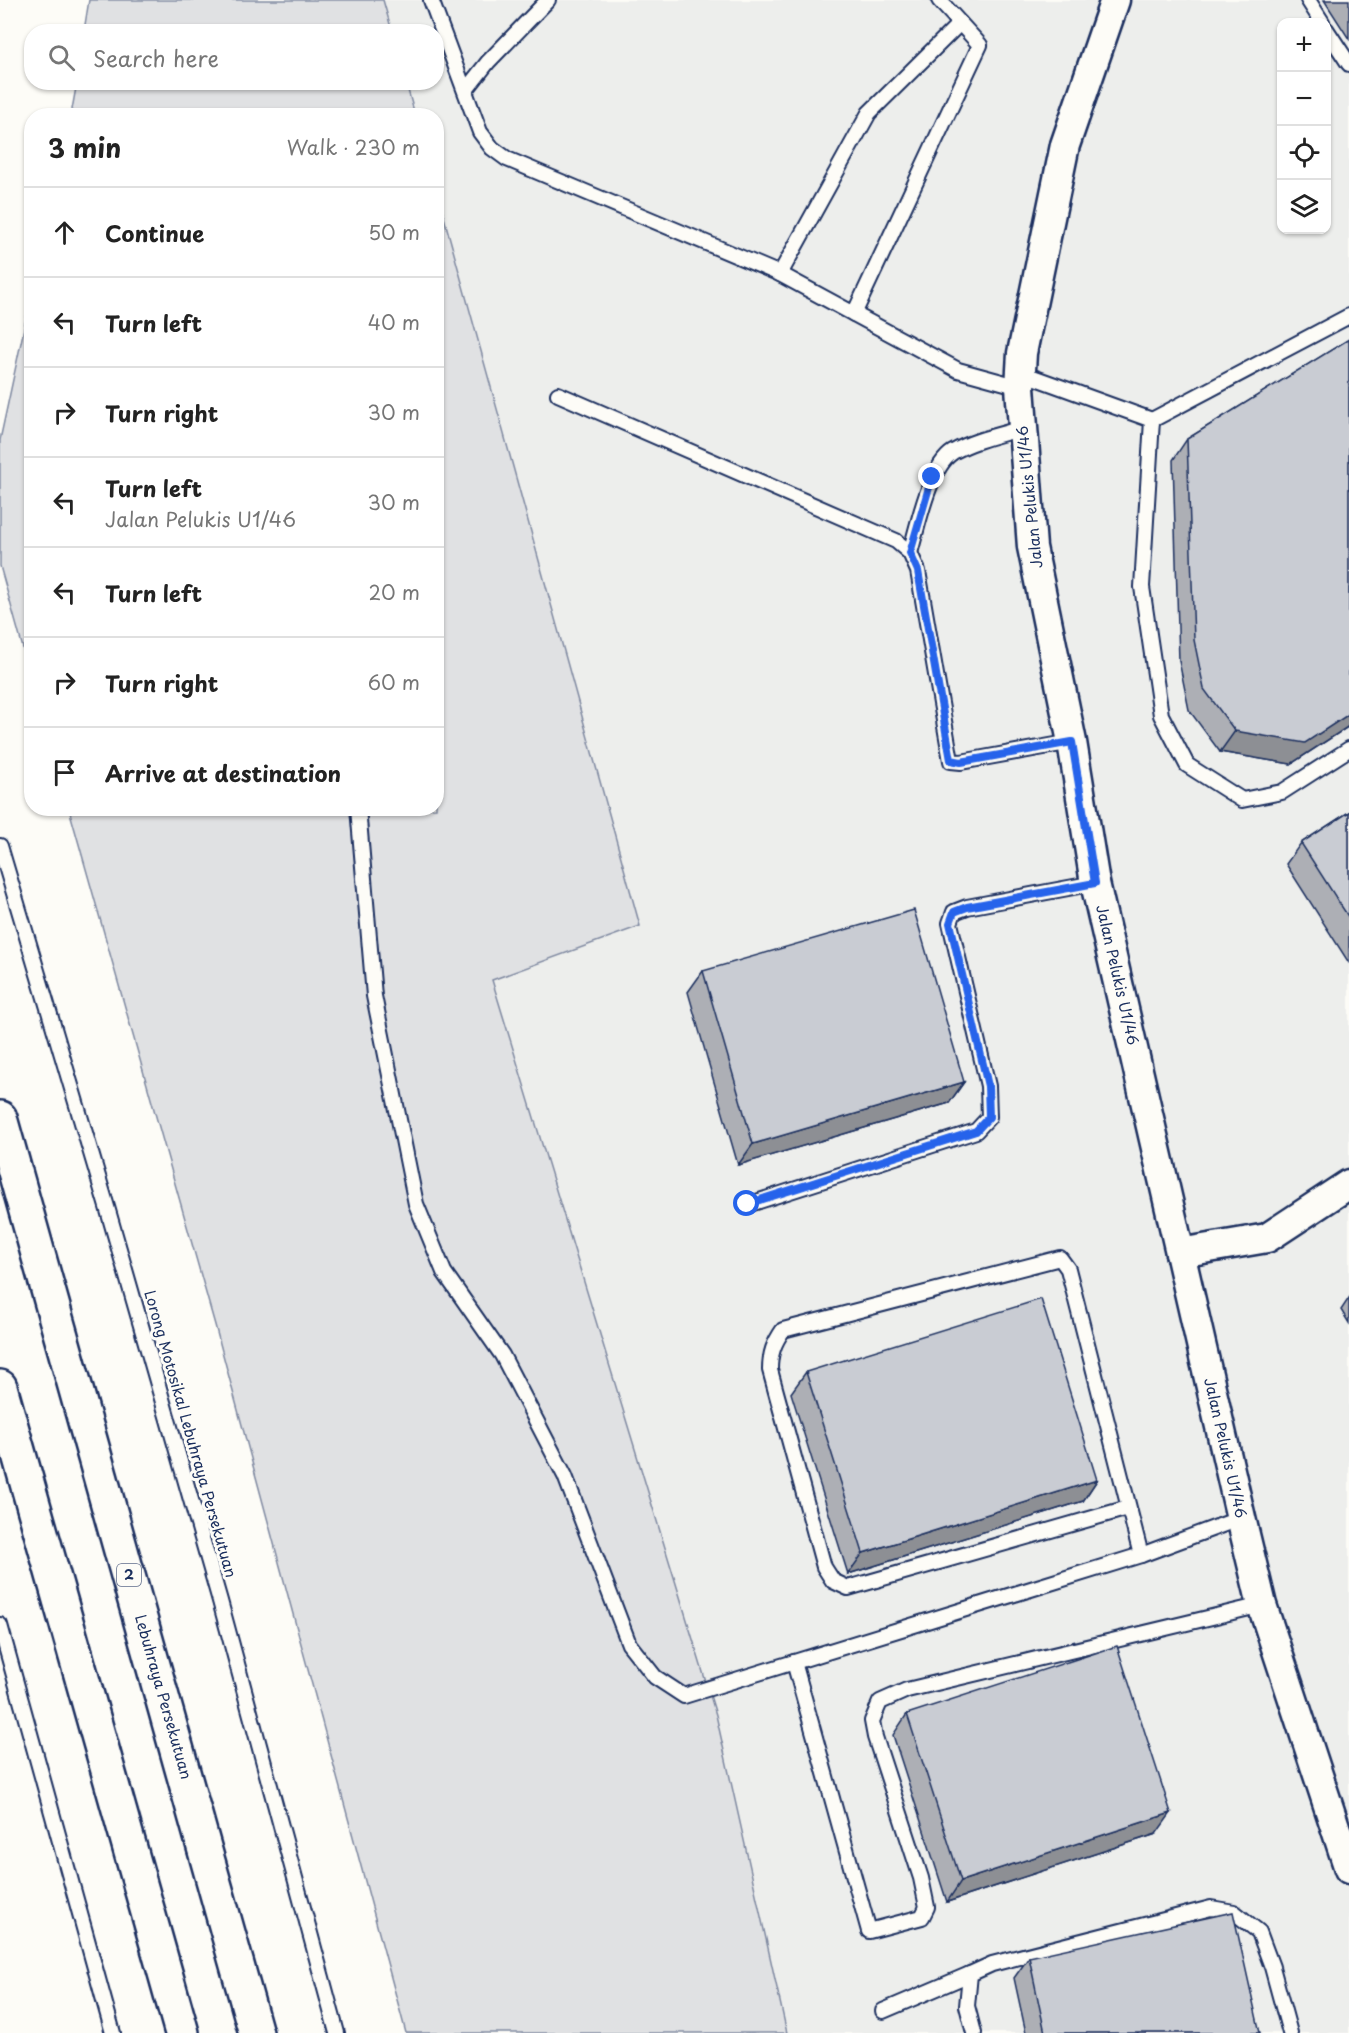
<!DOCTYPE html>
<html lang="en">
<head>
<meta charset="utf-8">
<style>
  body { margin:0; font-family:"Playpen Sans",sans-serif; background:#f2f2f2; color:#222 }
  .controls { position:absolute; right:18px; top:18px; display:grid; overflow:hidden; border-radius:12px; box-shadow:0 2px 4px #0004 }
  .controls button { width:54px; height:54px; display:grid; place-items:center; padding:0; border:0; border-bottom:2px solid #e0e0e0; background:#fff; color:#222; font:30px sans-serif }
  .stop { position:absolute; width:18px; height:18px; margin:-14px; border:4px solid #2563eb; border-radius:50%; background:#fff }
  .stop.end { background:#2563eb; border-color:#fff; box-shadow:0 2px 6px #0008 }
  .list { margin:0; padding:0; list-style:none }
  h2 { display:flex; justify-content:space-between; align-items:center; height:78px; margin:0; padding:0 24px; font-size:26px }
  h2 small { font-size:20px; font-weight:400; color:#767676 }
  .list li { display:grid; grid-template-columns:39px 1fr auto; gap:18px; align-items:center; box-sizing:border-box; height:90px; padding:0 24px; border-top:2px solid #e0e0e0 }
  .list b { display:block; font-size:22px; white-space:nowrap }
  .list p { margin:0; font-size:20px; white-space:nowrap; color:#767676 }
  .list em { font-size:20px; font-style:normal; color:#767676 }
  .icon { flex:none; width:33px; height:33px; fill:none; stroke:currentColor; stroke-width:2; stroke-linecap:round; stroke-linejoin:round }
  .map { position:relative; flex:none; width:1349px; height:2033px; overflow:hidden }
  .search { position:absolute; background:#fff; box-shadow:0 2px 4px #0004; left:24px; top:24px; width:420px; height:66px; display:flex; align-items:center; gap:15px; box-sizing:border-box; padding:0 21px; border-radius:24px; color:#767676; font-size:22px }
  .panel { position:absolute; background:#fff; box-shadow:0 2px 4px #0004; left:24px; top:108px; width:420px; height:708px; border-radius:24px }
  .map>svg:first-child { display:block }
  .built { fill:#edeeec; fill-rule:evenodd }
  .green { fill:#e0e1e3; stroke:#7e88a0; stroke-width:1.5 }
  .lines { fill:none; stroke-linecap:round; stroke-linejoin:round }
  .service-casing { stroke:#1b2f5e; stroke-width:18 }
  .minor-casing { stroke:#1b2f5e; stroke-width:33 }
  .trunk-casing { stroke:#1b2f5e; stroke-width:38 }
  .service { stroke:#fdfcf7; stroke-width:14 }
  .minor { stroke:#fdfcf7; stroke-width:28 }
  .trunk { stroke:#fdfcf7; stroke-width:33 }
  .wall { fill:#adafb5; stroke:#1b2f5e; stroke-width:1.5 }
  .shaded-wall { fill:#8d8f94; stroke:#1b2f5e; stroke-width:1.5 }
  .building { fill:#c9ccd3; stroke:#1b2f5e; stroke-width:1.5 }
  .route { stroke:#2563eb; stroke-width:8 }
  .labels { text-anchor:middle; stroke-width:6; stroke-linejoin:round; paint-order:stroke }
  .shield { fill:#fdfcf7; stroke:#5f6c8c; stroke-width:1.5 }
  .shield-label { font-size:14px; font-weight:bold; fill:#1b2f5e }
  .street-label { font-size:15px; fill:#1b2f5e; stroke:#fdfcf7 }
</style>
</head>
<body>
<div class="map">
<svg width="1349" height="2033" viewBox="0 0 1349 2033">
  <rect width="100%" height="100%" fill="#fdfcf7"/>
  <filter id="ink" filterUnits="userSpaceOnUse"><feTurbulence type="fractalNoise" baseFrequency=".0167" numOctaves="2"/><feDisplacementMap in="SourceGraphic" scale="12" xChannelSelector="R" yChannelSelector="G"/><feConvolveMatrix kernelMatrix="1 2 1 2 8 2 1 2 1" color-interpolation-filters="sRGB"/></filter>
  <g filter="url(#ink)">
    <path class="built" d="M178,0H1349V2033H524L436,808V116H136L148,83L436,82V32L166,31ZM1282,22H1326V230H1282Z"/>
    <g class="green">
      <path d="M89,0H383L392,31H84Z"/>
      <path d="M77,82L406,83L415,115H71Z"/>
      <path d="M437,192L640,926L492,980L716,1715L787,2033H406L215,1325L69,809L436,808Z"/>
      <path d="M31,296L32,677H31L0,566V440Z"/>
    </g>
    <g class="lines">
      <defs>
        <g id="service">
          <path d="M431,0L480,132L492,148L507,159L780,274"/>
          <path d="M939,0L980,45L854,314L958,370L1020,387"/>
          <path d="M1308,0L1322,22"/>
          <path d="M1326,29L1349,64"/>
          <path d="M466,90L488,62L548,0"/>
          <path d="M854,314L780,274L869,113L960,23"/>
          <path d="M1019,372L1152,420L1142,587L1161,715L1187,765L1242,800L1282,792L1349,749"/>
          <path d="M558,394L896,541L910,553L918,571L951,761L961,762L1072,742"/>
          <path d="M1152,420L1349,316"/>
          <path d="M910,553C918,526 929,467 953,452C974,440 999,435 1023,428"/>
          <path d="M358,808L374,996L416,1204L444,1272L502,1355L565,1476L629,1644L655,1677L684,1696L1141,1555L1241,1518"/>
          <path d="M0,846L107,1207L220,1601L337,2033"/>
          <path d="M747,1205L976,1131L989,1117L988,1086L950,923L954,912L967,907L1095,883"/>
          <path d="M1128,1508L848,1588L833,1581L824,1567L770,1370C770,1353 774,1343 783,1330L1060,1258L1068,1269L1141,1555"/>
          <path d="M0,1625L113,2033"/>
          <path d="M794,1662L869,1931L922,1917L927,1907L921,1878L875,1737L872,1721L880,1702L907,1690L1262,1605"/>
          <path d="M883,2011L970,1974"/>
          <path d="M974,2033L967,2006L970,1974L992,1964L1211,1908L1234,1912L1259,1932L1272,1967L1290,2033"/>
        </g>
        <g id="minor">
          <path d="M1115,0L1065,145L1022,353L1020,387L1032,547L1072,742L1095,883L1241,1518L1262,1605L1349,1869"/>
          <path d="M1180,1253L1267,1238L1349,1184"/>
        </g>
        <g id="trunk">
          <path d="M0,1118L256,2033"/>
          <path d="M0,1387L182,2033"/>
        </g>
      </defs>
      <use href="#service" class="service-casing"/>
      <use href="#minor" class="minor-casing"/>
      <use href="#trunk" class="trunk-casing"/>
      <use href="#service" class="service"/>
      <use href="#minor" class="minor"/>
      <use href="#trunk" class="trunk"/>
    </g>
    <g class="wall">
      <path d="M1324,0H1349V39Z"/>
      <path d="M1349,339V726L1291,764L1220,752L1189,710L1179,661L1173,460L1187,439Z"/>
      <path d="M1349,812V963L1286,864L1301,843Z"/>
      <path d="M703,971L964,1082L949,1103L738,1165L688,992Z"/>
      <path d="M1349,1298V1323L1341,1310Z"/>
      <path d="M806,1372L1097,1480L1083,1501L848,1574L791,1393Z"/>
      <path d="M907,1714L1156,1834L947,1902L893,1735Z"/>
      <path d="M1029,1957L1260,2033H1026L1014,1978Z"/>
    </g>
    <g class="shaded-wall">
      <path d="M1349,714V726L1291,764L1220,752L1235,731Z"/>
      <path d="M964,1082L949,1103L738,1165L753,1144Z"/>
      <path d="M1097,1480L1083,1501L848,1574L863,1553Z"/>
      <path d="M1171,1813L1156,1834L947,1902L961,1881Z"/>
    </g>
    <g class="building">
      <path d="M1349,339V714L1305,743L1235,731L1204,689L1194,640L1187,439Z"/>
      <path d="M1349,812V918L1301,843Z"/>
      <path d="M914,910L964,1082L753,1144L703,971Z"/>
      <path d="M1041,1299L1097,1480L863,1553L806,1372Z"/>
      <path d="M1117,1646L1171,1813L961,1881L907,1714Z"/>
      <path d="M1233,1912L1260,2033H1045L1029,1957Z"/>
    </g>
  </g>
  <g class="lines" filter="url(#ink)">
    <path class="route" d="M747,1204L976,1131L989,1117L988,1086L950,923L954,912L967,907L1095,883L1072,742L961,762L951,760L918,571L910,553L932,477"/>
  </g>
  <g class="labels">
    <rect class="shield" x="117" y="1564" width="24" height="22" rx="4.5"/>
    <g class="shield-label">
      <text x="129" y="1580">2</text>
    </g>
    <g class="street-label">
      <text transform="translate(1030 497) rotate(-96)" y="5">Jalan Pelukis U1/46</text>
      <text transform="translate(1117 975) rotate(77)" y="5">Jalan Pelukis U1/46</text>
      <text transform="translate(190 1434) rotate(74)" y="5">Lorong Motosikal Lebuhraya Persekutuan</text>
      <text transform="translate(1225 1448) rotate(77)" y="5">Jalan Pelukis U1/46</text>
      <text transform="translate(163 1697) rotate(74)" y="5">Lebuhraya Persekutuan</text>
    </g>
  </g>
</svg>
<div class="controls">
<button>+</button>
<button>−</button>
<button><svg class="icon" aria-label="locate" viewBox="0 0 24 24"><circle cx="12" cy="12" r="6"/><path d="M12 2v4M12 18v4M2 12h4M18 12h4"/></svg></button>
<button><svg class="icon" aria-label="layers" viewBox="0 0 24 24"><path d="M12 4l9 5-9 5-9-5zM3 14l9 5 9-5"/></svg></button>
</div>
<div class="stop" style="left:747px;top:1204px"></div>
<div class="stop end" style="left:932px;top:477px"></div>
<div class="search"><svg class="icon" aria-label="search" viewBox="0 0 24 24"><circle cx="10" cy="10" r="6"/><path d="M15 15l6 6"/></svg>Search here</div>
<section class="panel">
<h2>3 min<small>Walk · 230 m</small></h2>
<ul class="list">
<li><svg class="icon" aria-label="ahead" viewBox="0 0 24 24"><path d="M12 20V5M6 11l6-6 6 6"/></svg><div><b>Continue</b></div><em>50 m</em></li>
<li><svg class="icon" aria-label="left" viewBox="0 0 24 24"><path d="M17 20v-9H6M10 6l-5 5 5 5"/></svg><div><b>Turn left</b></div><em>40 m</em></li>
<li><svg class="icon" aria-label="right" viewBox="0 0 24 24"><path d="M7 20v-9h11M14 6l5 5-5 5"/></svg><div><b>Turn right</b></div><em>30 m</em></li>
<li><svg class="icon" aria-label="left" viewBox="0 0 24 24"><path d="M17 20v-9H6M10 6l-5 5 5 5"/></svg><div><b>Turn left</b><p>Jalan Pelukis U1/46</p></div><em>30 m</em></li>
<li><svg class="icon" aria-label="left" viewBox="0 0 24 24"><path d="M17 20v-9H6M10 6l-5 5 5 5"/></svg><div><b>Turn left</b></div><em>20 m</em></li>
<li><svg class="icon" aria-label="right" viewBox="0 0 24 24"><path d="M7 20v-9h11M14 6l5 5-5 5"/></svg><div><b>Turn right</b></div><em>60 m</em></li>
<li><svg class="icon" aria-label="arrive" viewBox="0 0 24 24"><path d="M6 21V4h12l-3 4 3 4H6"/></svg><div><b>Arrive at destination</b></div></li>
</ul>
</section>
</div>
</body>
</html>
